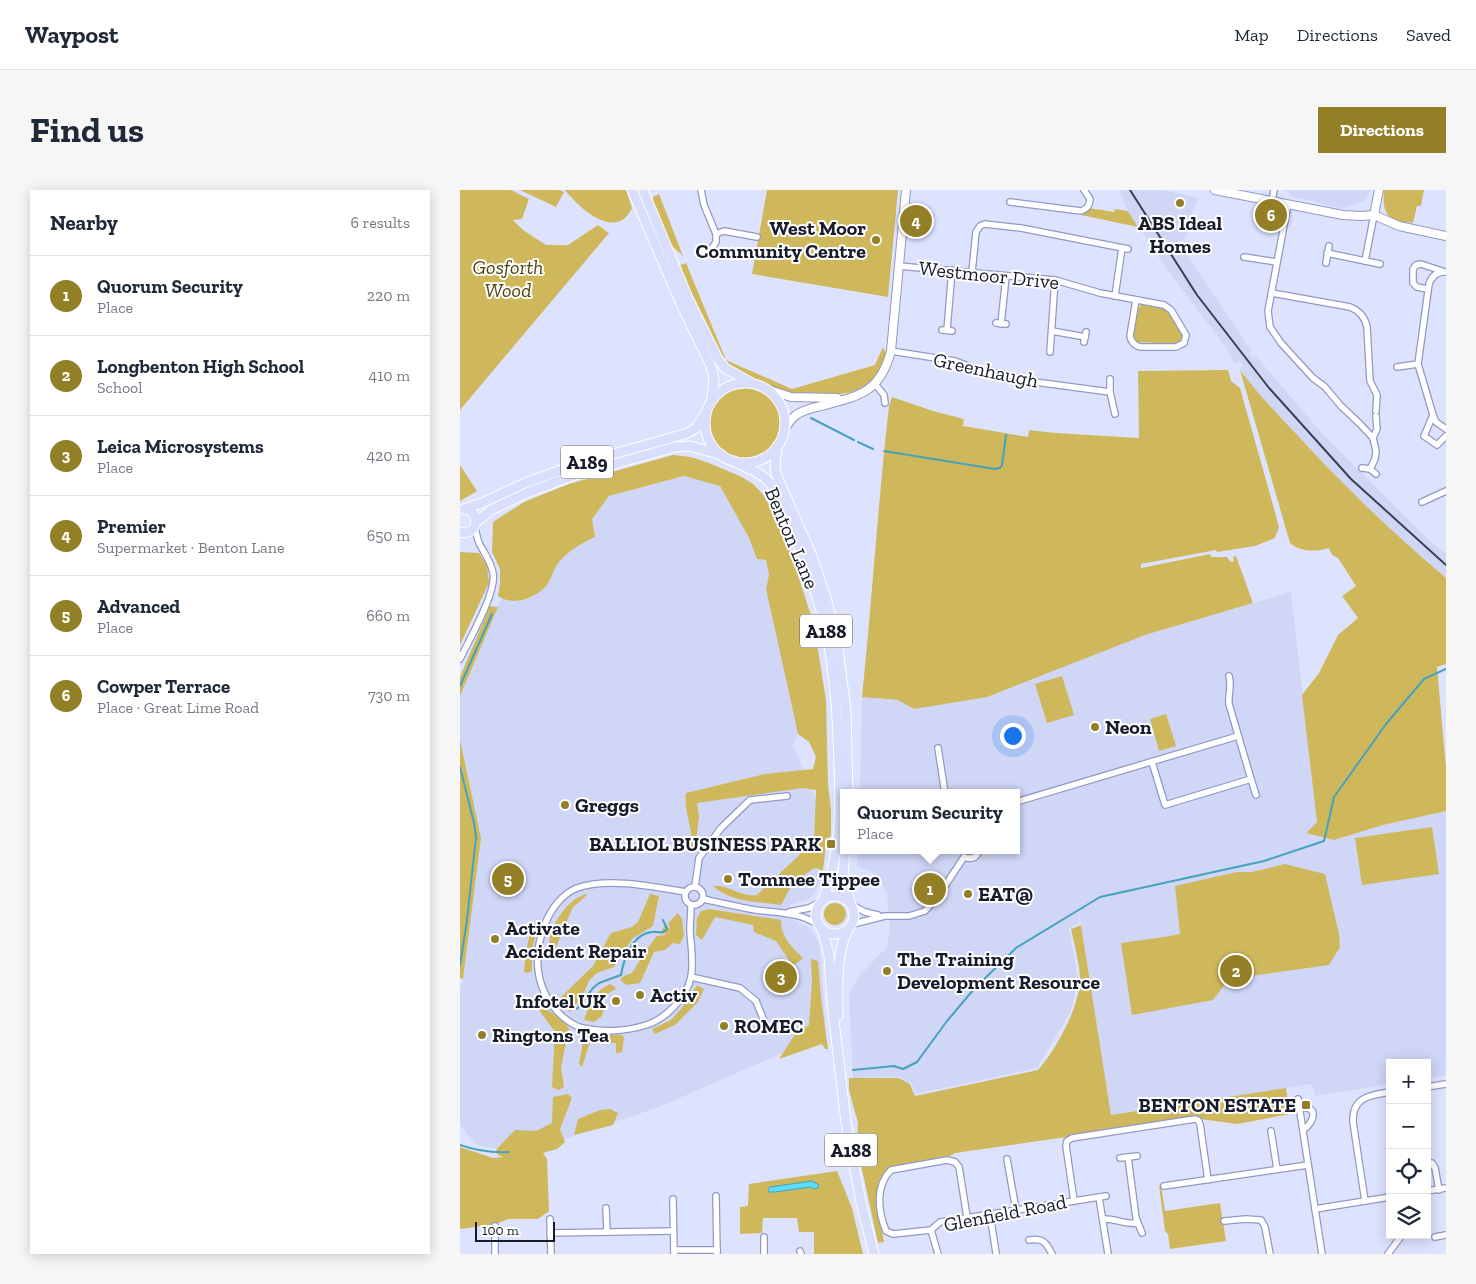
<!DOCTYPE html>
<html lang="en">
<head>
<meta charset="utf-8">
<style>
  body { margin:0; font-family:"Zilla Slab",serif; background:#f6f6f7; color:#1f2937 }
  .controls { position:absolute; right:15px; bottom:15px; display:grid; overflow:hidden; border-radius:0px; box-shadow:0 2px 12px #0003 }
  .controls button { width:45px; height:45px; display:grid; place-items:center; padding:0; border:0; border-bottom:1px solid #e0e1e3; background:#fff; color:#1f2937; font:25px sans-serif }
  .scale { position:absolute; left:15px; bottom:12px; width:80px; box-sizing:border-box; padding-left:5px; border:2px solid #181b2b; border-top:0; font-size:14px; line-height:18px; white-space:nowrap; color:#181b2b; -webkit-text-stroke:4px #fff; paint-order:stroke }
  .you { position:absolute; left:552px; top:545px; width:18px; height:18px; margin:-12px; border:4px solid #fff; border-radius:50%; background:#1a73e8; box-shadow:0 0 0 8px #1a73e833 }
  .badge { display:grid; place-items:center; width:32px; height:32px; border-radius:50%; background:#937f26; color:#fff; font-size:16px; font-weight:700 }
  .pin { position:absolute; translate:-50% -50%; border:2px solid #fff; box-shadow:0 1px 5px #0006 }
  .popup { position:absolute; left:380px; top:599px; width:180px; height:65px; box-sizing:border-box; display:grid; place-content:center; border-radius:0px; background:#fff; filter:drop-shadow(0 1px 4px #0005); font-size:16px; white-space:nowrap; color:#747a83 }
  .popup b { font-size:19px; color:#1f2937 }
  .popup::after { content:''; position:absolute; left:50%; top:100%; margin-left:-10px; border:10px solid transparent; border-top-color:#fff }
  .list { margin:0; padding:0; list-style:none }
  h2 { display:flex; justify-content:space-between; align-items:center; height:65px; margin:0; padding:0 20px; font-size:21px }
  h2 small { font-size:16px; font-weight:400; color:#747a83 }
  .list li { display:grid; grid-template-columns:32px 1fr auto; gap:15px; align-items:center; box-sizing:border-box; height:80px; padding:0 20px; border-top:1px solid #e0e1e3 }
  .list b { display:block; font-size:19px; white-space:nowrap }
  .list p { margin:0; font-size:16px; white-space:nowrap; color:#747a83 }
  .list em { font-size:16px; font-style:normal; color:#747a83 }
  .icon { flex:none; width:28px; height:28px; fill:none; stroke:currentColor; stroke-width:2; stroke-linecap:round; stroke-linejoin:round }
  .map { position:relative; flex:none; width:986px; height:1064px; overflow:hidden; border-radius:0px }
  header { display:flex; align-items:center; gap:30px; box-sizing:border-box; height:70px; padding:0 25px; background:#fff; border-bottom:1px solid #e0e1e3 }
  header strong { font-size:24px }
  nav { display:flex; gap:28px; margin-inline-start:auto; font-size:18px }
  .intro { display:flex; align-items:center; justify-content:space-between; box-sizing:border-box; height:120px; padding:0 30px }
  h1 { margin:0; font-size:35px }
  .button { padding:12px 22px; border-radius:0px; background:#937f26; color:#fff; font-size:18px; font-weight:700 }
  main { display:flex; gap:30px; padding:0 30px }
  aside { flex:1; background:#fff; border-radius:0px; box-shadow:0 2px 12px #0003 }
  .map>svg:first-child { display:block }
  .built { fill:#cfd6f6 }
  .green { fill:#cfb85b }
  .water { fill:#5adcfb; stroke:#46a2bd }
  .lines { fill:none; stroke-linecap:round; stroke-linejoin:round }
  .stream { stroke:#46a2bd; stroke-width:2 }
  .street-casing { stroke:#9199c4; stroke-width:8 }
  .secondary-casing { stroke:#9199c4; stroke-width:10 }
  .primary-casing { stroke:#fff; stroke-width:11 }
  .street { stroke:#fff; stroke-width:5.5 }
  .secondary { stroke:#fff; stroke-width:8 }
  .primary { stroke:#d8defc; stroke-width:9 }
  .rail { stroke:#3b3e50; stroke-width:2 }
  .poi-dot { fill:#937f26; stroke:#fff; stroke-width:2 }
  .labels { text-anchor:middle; stroke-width:4; stroke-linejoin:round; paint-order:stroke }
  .shield { fill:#fff; stroke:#5d5f6b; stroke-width:1 }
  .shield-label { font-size:19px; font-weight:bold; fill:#181b2b }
  .poi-label { font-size:20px; font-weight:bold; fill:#181b2b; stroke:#fff; text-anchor:start }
  .park-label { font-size:20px; font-style:italic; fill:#50440e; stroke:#fff }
  .street-label { font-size:20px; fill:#181b2b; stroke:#fff }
</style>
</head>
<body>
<header>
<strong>Waypost</strong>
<nav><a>Map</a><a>Directions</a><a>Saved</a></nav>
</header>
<div class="intro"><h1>Find us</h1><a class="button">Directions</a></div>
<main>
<aside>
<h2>Nearby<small>6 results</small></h2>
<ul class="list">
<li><span class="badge">1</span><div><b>Quorum Security</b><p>Place</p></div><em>220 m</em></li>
<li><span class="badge">2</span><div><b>Longbenton High School</b><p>School</p></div><em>410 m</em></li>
<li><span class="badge">3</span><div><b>Leica Microsystems</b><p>Place</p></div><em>420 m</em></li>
<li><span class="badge">4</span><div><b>Premier</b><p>Supermarket · Benton Lane</p></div><em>650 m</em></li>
<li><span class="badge">5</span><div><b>Advanced</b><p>Place</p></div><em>660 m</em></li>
<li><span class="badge">6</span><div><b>Cowper Terrace</b><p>Place · Great Lime Road</p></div><em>730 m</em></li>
</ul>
</aside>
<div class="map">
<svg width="986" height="1064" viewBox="0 0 986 1064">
  <rect width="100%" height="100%" fill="#dde3ff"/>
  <g class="built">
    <path d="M659,0H704L739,8L730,26L726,48L718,52L791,160L789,162L794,168L796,166L860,241L969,350L986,364V388L941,349L887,298L796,201L780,179L784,175L779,170L775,174L768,160L704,75L668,21Z"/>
    <path d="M825,0H910L907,8L904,11L884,18L868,16L854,11L834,7Z"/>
    <path d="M224,286L260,296L289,348L297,369L306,370L309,385L306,399L338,544L333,555L371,645L366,653L365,669L358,697L356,702L348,710L330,715L329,728L344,735L350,738L358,751L360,760L366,844L199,917L79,958H33L16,955L0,934V798L3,789L21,648L0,550V506L41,409L54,412L74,406L86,395L100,371L110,361L135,347L131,329L149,306Z"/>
    <path d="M831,402L857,632L846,643L874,650L923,635L986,621V886L967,888V873H930V894L855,906L852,894L651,925L619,722V733L609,738L618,790L611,821L577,878L456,904L452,894L440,887L393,888L389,804L398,787L427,757L430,738L427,705L421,690L411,682L397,676L398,660H556V603H400L402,507L438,510L454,519L685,445Z"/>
  </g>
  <g class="green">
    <path d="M0,0H51L69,9L62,29L53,30L63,40L86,55H108L138,35L149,43L0,220Z"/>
    <path d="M60,0H99L104,2L96,17Z"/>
    <path d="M105,0H166L172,18C156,52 119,18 105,0Z"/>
    <path d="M307,0H438L428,107L292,84Z"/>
    <path d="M924,0H964L961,16H957L953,33C949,32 945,32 941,32C923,29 923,14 924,0Z"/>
    <path d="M199,4L223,66L212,56L193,12V7Z"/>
    <path d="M629,18L654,22L655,19L668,21L678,37L621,25Z"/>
    <path d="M226,73L266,170L332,199L415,175L423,157L426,163C416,198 396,205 362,205C352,205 341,206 331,204C320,203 284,187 274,181C270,178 266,174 262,171L218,76Z"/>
    <path d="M682,114L704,118L709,122L723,145L722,150L716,154L676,152C671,145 675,120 682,114Z"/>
    <path d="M768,180L771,191L780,198L815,322L819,337L815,348L795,356L757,362L756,360L681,374V378L750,364L751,367H767L771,372L774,371L773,367L776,366L793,413L685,445L527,507L454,519L438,510L402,507C412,410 418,313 429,216L432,207L473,221L504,229L503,236L568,247L569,240L595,243L679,248L678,181Z"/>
    <path d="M780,180C798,204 819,226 840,248C886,298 934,344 986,388V474L977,477L986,577V621L923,635L874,650L846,643L857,632L842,505L859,483L878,445L898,428L882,406L896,396L878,368L872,365L869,358C857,362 839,362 830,353Z"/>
    <circle cx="285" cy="233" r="36"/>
    <path d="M213,265L231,267L249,273L282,287L293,294L302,303L318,330L335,376L354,435L366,510L368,594L371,619V645L366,653L363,680L354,678L333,693L321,715C299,712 270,712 253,696C267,694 282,708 297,705L354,651L356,600L343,598L237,613L239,626L235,660L231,662C229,655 231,650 231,643C229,629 224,616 226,603L305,584L353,579L356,567L349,552L338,544L306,399L309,385L306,370L297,369L289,348L260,296L224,286L149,306L132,329L135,347C123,353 109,360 100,371C94,378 92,387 87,395C76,408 53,417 38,406L40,393V379L32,362L33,332L64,312L109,294Z"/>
    <path d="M0,275L17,301L0,311Z"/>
    <path d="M0,362L19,363L27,375L29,393L0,455Z"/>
    <path d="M30,416L38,417L0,506V487Z"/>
    <path d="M602,486L614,525L587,533L575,494Z"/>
    <path d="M706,524L716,556L699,561L690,529Z"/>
    <path d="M0,550L21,648L3,789L0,788Z"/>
    <path d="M972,637L979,684L902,695L895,648Z"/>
    <path d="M825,674L865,684L879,744L880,757L869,775L769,789L753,810L672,825L661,753L704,747L720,744L715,696L777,682H792Z"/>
    <path d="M128,703L123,709L113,717L96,757L100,761V767C97,764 93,762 91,759C84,745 103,718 114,710C118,707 123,705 128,703Z"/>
    <path d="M190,704L199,706L193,736L173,748L154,777L137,783L129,791L122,807L110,822L98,810L133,776L151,743L172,737L178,732Z"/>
    <circle cx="375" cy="724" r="11"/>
    <path d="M249,719L321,730C321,747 331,756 343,768L333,776L316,751L294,742L293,735L255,727L242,750L236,745L237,728L241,721Z"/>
    <path d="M218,723L222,729L224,745L220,754L213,753L205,760L194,762L180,793L167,795L160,790L164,786L172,783L187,759L197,746L205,745L206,743L200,744L206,733L209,739L210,738L208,733Z"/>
    <path d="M73,733H78L72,761V780L69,783L64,782C65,765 68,749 73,733Z"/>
    <path d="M621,735L651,925L826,898L830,924L777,934L740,929L656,940L495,963L490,966L434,976C423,982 417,998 416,1011L424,1052L418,1053L399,966L397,949L398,933L389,900V888H439L450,894L455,906L578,880C596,860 620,816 620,789C620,775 614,753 611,739Z"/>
    <path d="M351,769L358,771L361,808L368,859H365L362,854L319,869L325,860L335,844L349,835L352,791Z"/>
    <path d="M150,794L154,796L156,799L140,808L144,820L141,827L134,832L124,830C131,810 131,804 150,794Z"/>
    <path d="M237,795L244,799L238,812L215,835L195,844L192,839L211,830L222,818Z"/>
    <path d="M72,809L101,829L109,838L101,877L104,897L99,900L92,897L95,842L73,812Z"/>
    <path d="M127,845H162L164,848L162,862L156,863V853L130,852L122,877L119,874L123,852Z"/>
    <path d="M108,904L112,908L100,939L105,952L97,959L83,963L87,969L89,1021L78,1029H48L36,1034L0,1039V957L33,968L43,967L38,965L36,960L55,940L76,941L92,933L93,907Z"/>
    <path d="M150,919L158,923L153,935L114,945L118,929L140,920Z"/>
    <path d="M377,981L392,1018L403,1064H354V1042H339L337,1028H303L302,1043L280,1044V1017L288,1016L289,994Z"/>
    <path d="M699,995H701L705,1021L760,1013L766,1051L710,1059L708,1044L705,1041Z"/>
  </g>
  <path class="water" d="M352,991L359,995L358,998L354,999L351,997L315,1002H309L308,999L310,997Z"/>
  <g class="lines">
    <g class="stream">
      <path d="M351,228L394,250"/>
      <path d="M398,252L413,259"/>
      <path d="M424,261L535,279L540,278L542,275L546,245"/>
      <path d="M0,496L32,424"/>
      <path d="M0,577L14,633L16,647L7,730L0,775"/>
      <path d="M117,819L133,798L139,793L161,785C164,768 172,744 192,742C199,741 202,745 207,739L203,730"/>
      <path d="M393,880L434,876L443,879L457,872L487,831L514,799L556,758L640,707L804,671L864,651L874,607L926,534L964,489L986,479"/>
      <path d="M0,955C17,961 31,963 49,962"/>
    </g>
    <defs>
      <g id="street">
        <path d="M241,0L244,15L256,44V52L252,58L242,62"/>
        <path d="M812,11L814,0"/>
        <path d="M550,12L621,21C627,19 630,15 630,9L624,0"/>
        <path d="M828,14L808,121L810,137L821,153L853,188L865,197L881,216L900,234L913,248L916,261L915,269L910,279"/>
        <path d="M256,44L264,41L297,47"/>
        <path d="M867,63L920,74"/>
        <path d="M784,67L817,72"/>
        <path d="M905,71L914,25"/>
        <path d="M866,73L869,56"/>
        <path d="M439,76L595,90L640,103L704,115L711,120L726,145L724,153L716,157H680C674,155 671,152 670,146L676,110"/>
        <path d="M512,82L516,42L520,36L525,34L561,38L668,59"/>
        <path d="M986,82C977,81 972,86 969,94L958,174L973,225L976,232L986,239"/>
        <path d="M968,99L957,97L953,93V79L956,75L961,74L982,81"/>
        <path d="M812,103L890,117C900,121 905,127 907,137L910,191L917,205L916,221"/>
        <path d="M655,106L662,58"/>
        <path d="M536,133L546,134"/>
        <path d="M541,134L546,86"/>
        <path d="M482,140L492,141"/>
        <path d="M487,140L492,80"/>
        <path d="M592,141L625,147"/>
        <path d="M624,152L626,142"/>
        <path d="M431,161L495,171L524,182L544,184L575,192L650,202"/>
        <path d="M590,162L595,90"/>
        <path d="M937,177L958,174"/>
        <path d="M650,189V202L655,224"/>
        <path d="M415,194L424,205L425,213"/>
        <path d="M973,225L964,246L977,255L986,246"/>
        <path d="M913,248L917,239L916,226"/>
        <path d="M902,278L910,279L916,284"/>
        <path d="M962,312L986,301"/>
        <path d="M0,469C9,450 37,402 33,383C31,372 25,364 20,355C17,349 16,342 15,336"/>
        <path d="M478,558L485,603"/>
        <path d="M692,572L705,615L791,589L769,514C768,504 772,496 769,486"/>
        <path d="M791,589L796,605"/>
        <path d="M556,612L778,546"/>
        <path d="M504,667C511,670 517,668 519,660"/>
        <path d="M235,697L239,668L261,638L290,610L327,606"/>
        <circle cx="234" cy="706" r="9"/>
        <path d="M226,702C195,697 148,687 117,698C102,704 91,719 85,734C72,767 75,802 103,827C109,832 116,837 123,838C143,843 167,841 186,835C206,829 227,807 231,787C234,772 231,756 230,741C230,732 231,724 231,715"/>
        <path d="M243,709C261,713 278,717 296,720C319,723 340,722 360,736"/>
        <path d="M392,715L405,722L418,725"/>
        <path d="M329,722L349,718L360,712"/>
        <path d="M393,734L425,726H449L465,721L479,705L504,667"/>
        <path d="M231,787L280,798L296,811L304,831"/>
        <path d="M967,897L986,894"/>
        <path d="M838,909L862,1064"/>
        <path d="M840,918C859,915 855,932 843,940"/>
        <path d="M811,941L817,979"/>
        <path d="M668,967L676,1028L682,1043"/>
        <path d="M660,968L677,966"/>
        <path d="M547,969L556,1020"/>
        <path d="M967,973H972L975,978L979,1000"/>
        <path d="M704,996L848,975"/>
        <path d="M967,1001L986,998"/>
        <path d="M256,1006L257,1064"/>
        <path d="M639,1007L648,1064"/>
        <path d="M213,1009L214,1064"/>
        <path d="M614,1011L606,956L607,951L612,948L735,929L738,930L740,934L748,990"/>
        <path d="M905,1011L893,932C892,907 910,905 930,902"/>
        <path d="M146,1018L147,1042"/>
        <path d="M855,1019L930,1007"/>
        <path d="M530,1024L536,1063"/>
        <path d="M90,1029L91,1064"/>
        <path d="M643,1029C655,1028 665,1035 678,1033"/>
        <path d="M764,1031L786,1029L801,1030L805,1037L810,1064"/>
        <path d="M35,1036V1064"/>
        <path d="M471,1040L433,1044L426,1041C418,1021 415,996 431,980L487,970L495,972L499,977L507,1027"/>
        <path d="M90,1043L213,1041"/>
        <path d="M304,1047V1064"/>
        <path d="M975,1047L986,1045"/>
        <path d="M569,1050C583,1048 586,1052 592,1064"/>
        <path d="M214,1060H257"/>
        <path d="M340,1061L341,1064"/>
        <path d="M478,1064L471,1040L480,1032L646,1006"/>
        <path d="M928,1064L942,1045"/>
      </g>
      <g id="secondary">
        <path d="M755,0L883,25L901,26L914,25L939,36L986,46"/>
        <path d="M914,25L919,0"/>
        <path d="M303,198L331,207L377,208"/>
        <path d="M324,240C327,235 331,229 336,225C343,220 353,218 361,216C399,206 420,203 431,161L446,0"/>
      </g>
      <g id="primary">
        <path d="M172,0L222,116L251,176L254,189L252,210"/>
        <path d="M183,0L228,108L258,169L265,178L290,192"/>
        <circle cx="285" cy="233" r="40"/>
        <path d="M317,256L315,276L316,284L352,366L366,408L377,450L386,521L388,603"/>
        <path d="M274,271C284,277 298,281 307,290C316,298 327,328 332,340C347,376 361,413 368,451C376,492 378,534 379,576C381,621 380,667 363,710"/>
        <path d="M4,319L22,313L65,293L115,275L228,243L236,238L246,223"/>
        <path d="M16,332L31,320L69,302L112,286L215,257L230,256L262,265"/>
        <path d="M0,342C18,347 22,321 4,319"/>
        <path d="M385,660L383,685L390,712"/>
        <circle cx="375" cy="725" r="19"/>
        <path d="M362,739L369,765L372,813L386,932L401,1012L414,1064"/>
        <path d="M378,826C378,800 375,761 389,738"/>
      </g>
    </defs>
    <use href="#street" class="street-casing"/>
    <use href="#secondary" class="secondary-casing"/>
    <use href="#primary" class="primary-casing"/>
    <use href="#street" class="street"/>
    <use href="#secondary" class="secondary"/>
    <use href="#primary" class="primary"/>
    <path class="rail" d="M670,0L737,105L809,198L891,289L986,375"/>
  </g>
  <g class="poi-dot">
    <circle cx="720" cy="13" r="5"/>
    <circle cx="416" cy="50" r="5"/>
    <circle cx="635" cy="537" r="5"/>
    <circle cx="105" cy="615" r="5"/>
    <rect x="366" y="649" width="10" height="10" rx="2.5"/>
    <circle cx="268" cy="689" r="5"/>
    <circle cx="508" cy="704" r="5"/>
    <circle cx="35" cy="749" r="5"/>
    <circle cx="427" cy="781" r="5"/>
    <circle cx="180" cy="805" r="5"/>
    <circle cx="156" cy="811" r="5"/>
    <circle cx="264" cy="836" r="5"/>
    <circle cx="22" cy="845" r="5"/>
    <rect x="841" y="910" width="10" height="10" rx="2.5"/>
  </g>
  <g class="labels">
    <g class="shield">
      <rect x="101" y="255.5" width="52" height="33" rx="4"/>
      <rect x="340" y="424.5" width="52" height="33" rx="4"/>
      <rect x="365" y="943.5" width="52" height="33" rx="4"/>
    </g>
    <g class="shield-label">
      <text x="127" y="279">A189</text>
      <text x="366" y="448">A188</text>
      <text x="391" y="967">A188</text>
    </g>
    <g class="poi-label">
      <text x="720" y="40" text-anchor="middle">ABS Ideal<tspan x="720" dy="23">Homes</tspan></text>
      <text x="406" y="45" text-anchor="end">West Moor<tspan x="406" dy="23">Community Centre</tspan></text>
      <text x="645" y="544">Neon</text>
      <text x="115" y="622">Greggs</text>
      <text x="361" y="661" text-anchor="end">BALLIOL BUSINESS PARK</text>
      <text x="278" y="696">Tommee Tippee</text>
      <text x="518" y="711">EAT@</text>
      <text x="45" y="745">Activate<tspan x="45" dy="23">Accident Repair</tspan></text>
      <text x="437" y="776">The Training<tspan x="437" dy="23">Development Resource</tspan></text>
      <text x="190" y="812">Activ</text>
      <text x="146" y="818" text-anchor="end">Infotel UK</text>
      <text x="274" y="843">ROMEC</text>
      <text x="32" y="852">Ringtons Tea</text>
      <text x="836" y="922" text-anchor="end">BENTON ESTATE</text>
    </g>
    <g class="park-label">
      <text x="48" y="84">Gosforth<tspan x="48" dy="23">Wood</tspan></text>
    </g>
    <g class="street-label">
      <text transform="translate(529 85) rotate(6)" y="7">Westmoor Drive</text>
      <text transform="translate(526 180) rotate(12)" y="7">Greenhaugh</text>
      <text transform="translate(332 348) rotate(67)" y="7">Benton Lane</text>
      <text transform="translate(545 1023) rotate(-11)" y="7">Glenfield Road</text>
    </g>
  </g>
</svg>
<div class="controls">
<button>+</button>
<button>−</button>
<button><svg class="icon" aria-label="locate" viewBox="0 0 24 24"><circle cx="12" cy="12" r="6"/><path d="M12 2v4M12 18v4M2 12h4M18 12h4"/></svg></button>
<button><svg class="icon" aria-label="layers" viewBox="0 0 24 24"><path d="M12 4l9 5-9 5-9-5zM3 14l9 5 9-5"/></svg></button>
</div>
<div class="scale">100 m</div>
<div class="you"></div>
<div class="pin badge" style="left:470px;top:699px">1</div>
<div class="popup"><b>Quorum Security</b>Place</div>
<div class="pin badge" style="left:776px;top:781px">2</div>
<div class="pin badge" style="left:321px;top:787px">3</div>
<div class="pin badge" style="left:456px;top:31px">4</div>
<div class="pin badge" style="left:48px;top:689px">5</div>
<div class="pin badge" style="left:811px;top:25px">6</div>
</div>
</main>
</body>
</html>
